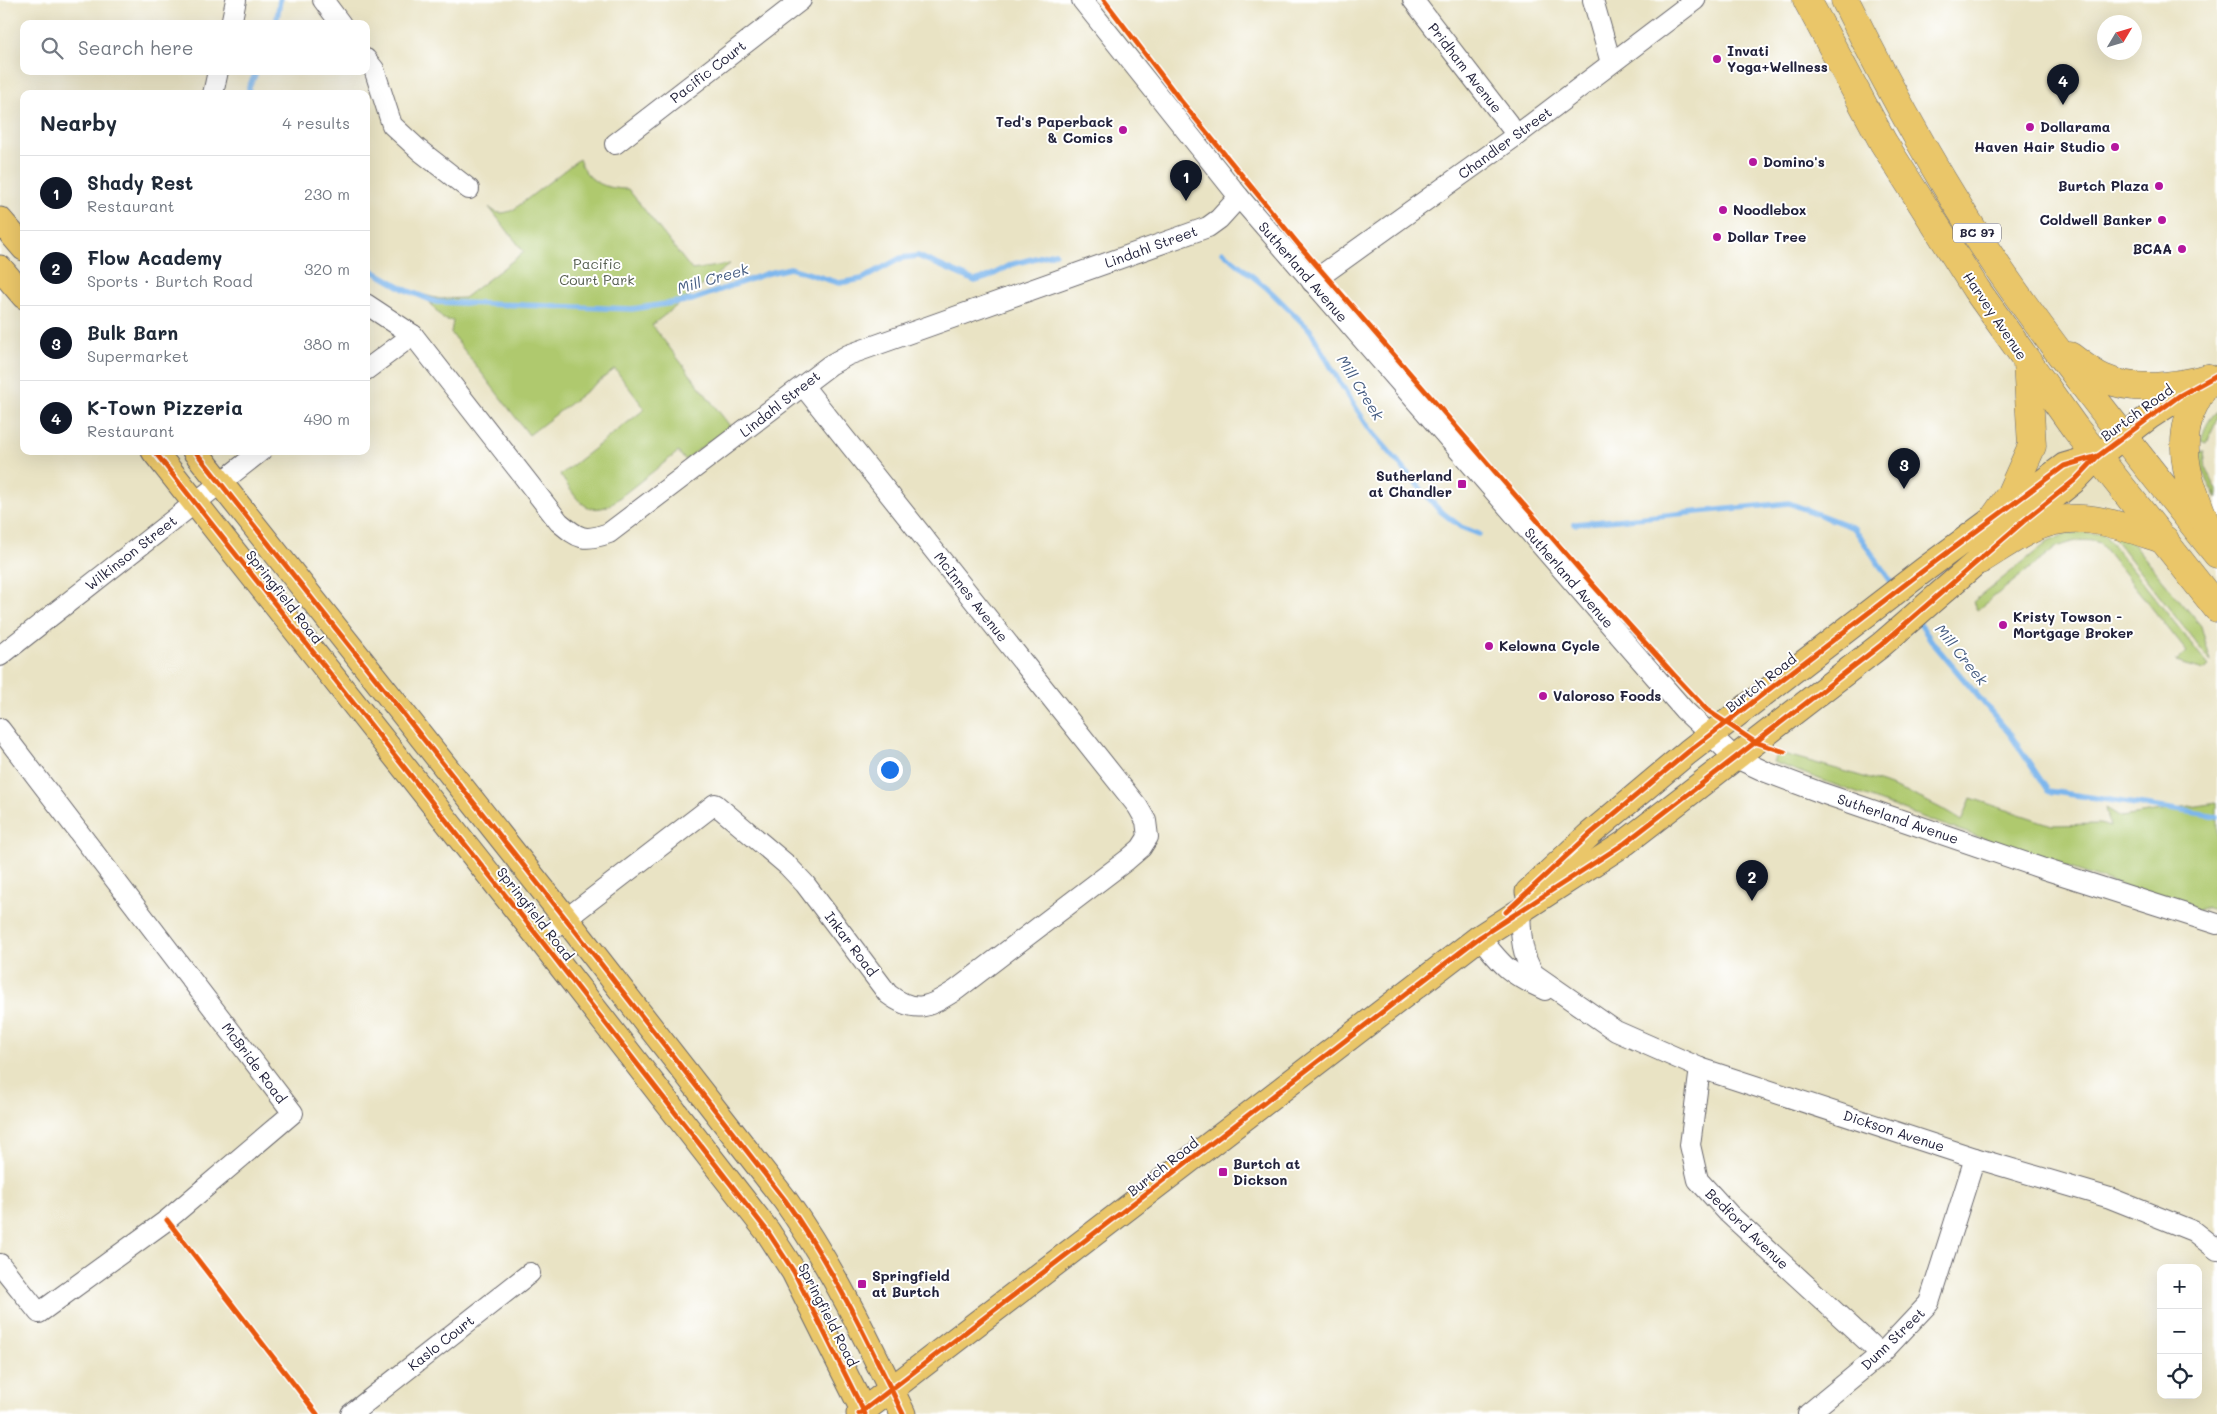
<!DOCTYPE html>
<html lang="en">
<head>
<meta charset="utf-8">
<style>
  body { margin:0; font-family:Mali,sans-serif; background:#f2f2f3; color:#1f2937 }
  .controls { position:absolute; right:15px; bottom:15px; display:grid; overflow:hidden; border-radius:10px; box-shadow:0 5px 20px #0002 }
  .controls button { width:45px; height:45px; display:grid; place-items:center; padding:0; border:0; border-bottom:1px solid #e0e1e3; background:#fff; color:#1f2937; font:25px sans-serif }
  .compass { position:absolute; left:2097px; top:15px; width:45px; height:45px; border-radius:50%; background:#fff; box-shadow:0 5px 20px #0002; rotate:52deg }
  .you { position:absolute; left:889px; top:769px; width:18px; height:18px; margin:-12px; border:4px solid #fff; border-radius:50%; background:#1a73e8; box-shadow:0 0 0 8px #1a73e833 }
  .badge { display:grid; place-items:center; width:32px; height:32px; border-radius:50%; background:#111827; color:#fff; font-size:16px; font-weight:700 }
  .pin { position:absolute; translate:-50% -41px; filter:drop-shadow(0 1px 2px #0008) }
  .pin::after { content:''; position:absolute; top:26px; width:18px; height:15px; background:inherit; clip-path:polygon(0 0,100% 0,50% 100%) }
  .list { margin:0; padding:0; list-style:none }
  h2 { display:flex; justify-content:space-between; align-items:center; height:65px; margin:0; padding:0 20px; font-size:21px }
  h2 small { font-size:16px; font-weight:400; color:#747a83 }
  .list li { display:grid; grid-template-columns:32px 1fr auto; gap:15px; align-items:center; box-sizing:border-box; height:75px; padding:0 20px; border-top:1px solid #e0e1e3 }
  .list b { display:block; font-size:19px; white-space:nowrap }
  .list p { margin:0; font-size:16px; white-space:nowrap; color:#747a83 }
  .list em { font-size:16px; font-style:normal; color:#747a83 }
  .icon { flex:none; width:28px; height:28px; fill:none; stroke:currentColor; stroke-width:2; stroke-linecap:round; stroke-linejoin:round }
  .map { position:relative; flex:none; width:2217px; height:1414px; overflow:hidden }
  .search { position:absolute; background:#fff; box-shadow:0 5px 20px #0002; left:20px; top:20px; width:350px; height:55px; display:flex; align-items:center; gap:12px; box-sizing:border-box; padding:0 18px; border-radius:10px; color:#747a83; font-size:19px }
  .panel { position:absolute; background:#fff; box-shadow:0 5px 20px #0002; left:20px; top:90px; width:350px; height:365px; border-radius:10px }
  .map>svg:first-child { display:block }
  .green { fill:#afc96e; stroke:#687654 }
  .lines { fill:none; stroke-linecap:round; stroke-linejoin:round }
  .stream { stroke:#7cb6ed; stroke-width:5.5 }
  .minor-casing { stroke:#68666b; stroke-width:22 }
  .major-casing { stroke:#68666b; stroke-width:27 }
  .highway-casing { stroke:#68666b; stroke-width:29 }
  .minor { stroke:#fff; stroke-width:20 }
  .major { stroke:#eac669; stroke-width:25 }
  .highway { stroke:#eac669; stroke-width:28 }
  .cycleway-casing { stroke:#fff; stroke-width:8 }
  .cycleway { stroke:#e8590c; stroke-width:5 }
  .poi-dot { fill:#b5179e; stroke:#fff; stroke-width:2 }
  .labels { text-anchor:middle; stroke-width:4; stroke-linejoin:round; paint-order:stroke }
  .shield { fill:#fff; stroke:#646476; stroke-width:1 }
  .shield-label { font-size:12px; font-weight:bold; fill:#22223b }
  .poi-label { font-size:14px; font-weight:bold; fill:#22223b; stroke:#fff; text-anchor:start }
  .street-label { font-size:14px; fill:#22223b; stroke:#fff }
  .park-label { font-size:14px; fill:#535c4d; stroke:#fff }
  .water-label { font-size:15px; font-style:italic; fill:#465d82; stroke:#fff }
</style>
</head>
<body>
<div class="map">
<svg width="2217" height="1414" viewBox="0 0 2217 1414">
  <rect width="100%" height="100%" fill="#fff"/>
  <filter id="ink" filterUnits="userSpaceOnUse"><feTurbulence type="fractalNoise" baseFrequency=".02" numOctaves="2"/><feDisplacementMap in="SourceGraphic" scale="10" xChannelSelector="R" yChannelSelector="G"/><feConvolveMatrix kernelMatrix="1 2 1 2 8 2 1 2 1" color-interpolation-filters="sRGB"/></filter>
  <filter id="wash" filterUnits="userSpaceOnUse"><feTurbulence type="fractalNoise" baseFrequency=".0096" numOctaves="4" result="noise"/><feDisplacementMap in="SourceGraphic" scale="20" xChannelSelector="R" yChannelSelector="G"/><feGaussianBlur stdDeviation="1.12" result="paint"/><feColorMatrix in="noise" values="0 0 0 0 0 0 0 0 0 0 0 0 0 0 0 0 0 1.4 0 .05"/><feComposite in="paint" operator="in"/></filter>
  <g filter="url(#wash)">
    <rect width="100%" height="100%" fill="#e9e3c4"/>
    <g class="green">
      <path d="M579,159C587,182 605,189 628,189L692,270L730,264L652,325L730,426L685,460L678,452L610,505C583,518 574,493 560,475L645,409L615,369L529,435L451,333L453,321L443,319L424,295L440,299L464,298L524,252L489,207C497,215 503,214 513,210Z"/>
      <path d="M2217,411V419L2206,443L2201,441C2204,429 2208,420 2217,411Z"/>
      <path d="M2204,451L2206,469L2217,490V498L2202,471L2199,452Z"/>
      <path d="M2082,532L2104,534L2209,666L2204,670L2176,662L2187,652L2100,543C2086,538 2071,541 2057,547L1977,610L1973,602L2048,542L2063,535Z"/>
      <path d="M2115,532L2134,545L2201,626L2211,662L2114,538Z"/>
      <path d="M1777,752C1840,771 1906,784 1962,821L1971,798L2052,825L2100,824L2110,827L2106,808L2121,817L2217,803V911L2208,908L2196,911L1941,824L1773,762Z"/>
    </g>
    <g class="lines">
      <g class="stream">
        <path d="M276,24L280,0"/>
        <path d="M249,94V87L257,71"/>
        <path d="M1223,252L1268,289L1310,330L1339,381L1369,428L1439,510L1461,527L1479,534"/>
        <path d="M366,267L406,290L436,302L632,309L692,300L765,274L790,268L839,283L862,279L901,258L918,256L975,281L988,277L1013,264L1055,253"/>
        <path d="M1575,524L1789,503L1854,528L1894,586"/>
        <path d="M1918,621L1933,643L2010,734L2048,791L2217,816"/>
      </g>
    </g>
  </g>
  <g filter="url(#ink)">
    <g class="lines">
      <defs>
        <g id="minor">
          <path d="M323,0L341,24"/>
          <path d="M1082,0L1239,197L1684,710L1734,757L1766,772L1822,793L2044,869L2217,924"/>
          <path d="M1413,0L1517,135"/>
          <path d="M1593,0L1611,63"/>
          <path d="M231,24L236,0"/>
          <path d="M366,59L374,69L392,125L419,150L469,189"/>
          <path d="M213,94L218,71"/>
          <path d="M615,144L801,0"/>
          <path d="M1312,282L1517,135L1695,0"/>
          <path d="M366,304L413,335L559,522C579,539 584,542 609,533L830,365L848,355L1208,227L1219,219L1239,197"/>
          <path d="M366,370L413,335"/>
          <path d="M0,656L261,451"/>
          <path d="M0,729L293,1113L167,1220L39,1313L0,1264"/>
          <path d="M1520,910C1521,934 1521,955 1534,974L1616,1031L1700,1068L1975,1158L2110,1198L2193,1231L2217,1250"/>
          <path d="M1480,937C1503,967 1510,974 1545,990"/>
          <path d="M540,939L715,804L787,865L805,884L888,994C916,1015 929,1007 956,990L1127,860L1141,848L1148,837L1146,821L1138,807L804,387"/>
          <path d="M1700,1068L1690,1145L1698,1180L1729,1214L1881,1354"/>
          <path d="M351,1414L530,1273"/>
          <path d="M1808,1414L1881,1354L1929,1303L1975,1158"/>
        </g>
        <g id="major">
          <path d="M0,220L24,248"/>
          <path d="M0,268L24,296"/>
          <path d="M154,451L540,939L768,1232L794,1272L865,1414"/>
          <path d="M195,451L566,919L785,1200C832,1266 868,1341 903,1414"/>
          <path d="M1528,892L1589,835L1688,752L1924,570L2064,466L2098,456"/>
          <path d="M859,1414L1480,937L1625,843L1881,645L2025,520L2075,480L2098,456L2149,417L2204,381"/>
        </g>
        <g id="highway">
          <path d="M1807,0L1883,142L1976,289L2075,428L2217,608"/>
          <path d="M1845,0C1891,93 1942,186 2001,272C2068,369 2143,461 2217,554"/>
          <path d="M2070,356C2081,364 2092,373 2103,378C2136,393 2175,386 2208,378"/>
          <path d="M2208,378C2202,391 2193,404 2189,417C2177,459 2193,491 2208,529"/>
          <path d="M1994,518L2010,495L2032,446L2027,363"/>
          <path d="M1980,560C2003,546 2029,526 2055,521C2092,513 2130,529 2165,540"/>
        </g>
      </defs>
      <use href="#minor" class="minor-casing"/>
      <use href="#major" class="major-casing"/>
      <use href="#highway" class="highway-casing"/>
      <use href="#minor" class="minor"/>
      <use href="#major" class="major"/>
      <use href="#highway" class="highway"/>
      <defs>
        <g id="cycleway">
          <path d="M1104,0L1181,101L1299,245L1593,585L1675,676L1707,710L1755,742L1785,752"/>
          <path d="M154,451L540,939L768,1232L794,1272L865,1414"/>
          <path d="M195,451L566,919L785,1200C832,1266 868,1341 903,1414"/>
          <path d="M1506,912L1589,835L1688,752L1924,570L2064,466L2098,456"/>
          <path d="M167,1220L317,1414"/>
          <path d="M859,1414L1480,937L1625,843L1881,645L2025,520L2075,480L2098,456L2179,396L2217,375"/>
        </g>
      </defs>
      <use href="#cycleway" class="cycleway-casing"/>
      <use href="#cycleway" class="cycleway"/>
    </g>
  </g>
  <g class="poi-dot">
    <circle cx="1717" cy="59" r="5"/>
    <circle cx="2030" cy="127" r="5"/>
    <circle cx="1123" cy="130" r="5"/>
    <circle cx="2115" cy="147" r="5"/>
    <circle cx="1753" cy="162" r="5"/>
    <circle cx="2159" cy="186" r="5"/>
    <circle cx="1723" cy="210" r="5"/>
    <circle cx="2162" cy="220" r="5"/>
    <circle cx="1717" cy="237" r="5"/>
    <circle cx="2182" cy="249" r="5"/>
    <rect x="1457" y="479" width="10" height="10" rx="2.5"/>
    <circle cx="2003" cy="625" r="5"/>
    <circle cx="1489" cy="646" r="5"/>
    <circle cx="1543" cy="696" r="5"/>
    <rect x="1218" y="1167" width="10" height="10" rx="2.5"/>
    <rect x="857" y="1279" width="10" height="10" rx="2.5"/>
  </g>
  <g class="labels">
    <rect class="shield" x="1953" y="223.5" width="48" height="19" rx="4"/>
    <g class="shield-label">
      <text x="1977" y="237">BC 97</text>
    </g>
    <g class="poi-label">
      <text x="1727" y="56">Invati<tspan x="1727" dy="16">Yoga+Wellness</tspan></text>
      <text x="1113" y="127" text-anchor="end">Ted's Paperback<tspan x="1113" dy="16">&amp; Comics</tspan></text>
      <text x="2040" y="132">Dollarama</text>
      <text x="2105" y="152" text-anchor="end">Haven Hair Studio</text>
      <text x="1763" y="167">Domino's</text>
      <text x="2149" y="191" text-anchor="end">Burtch Plaza</text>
      <text x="1733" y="215">Noodlebox</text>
      <text x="2152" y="225" text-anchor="end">Coldwell Banker</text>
      <text x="1727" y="242">Dollar Tree</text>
      <text x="2172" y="254" text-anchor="end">BCAA</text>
      <text x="1452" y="481" text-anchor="end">Sutherland<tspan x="1452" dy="16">at Chandler</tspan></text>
      <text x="2013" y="622">Kristy Towson -<tspan x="2013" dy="16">Mortgage Broker</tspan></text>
      <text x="1499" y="651">Kelowna Cycle</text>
      <text x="1553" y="701">Valoroso Foods</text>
      <text x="1233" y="1169">Burtch at<tspan x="1233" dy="16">Dickson</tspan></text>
      <text x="872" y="1281">Springfield<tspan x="872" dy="16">at Burtch</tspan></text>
    </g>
    <g class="street-label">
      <text transform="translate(1465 68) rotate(52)" y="5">Pridham Avenue</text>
      <text transform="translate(708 72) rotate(-38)" y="5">Pacific Court</text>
      <text transform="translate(1505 143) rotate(-36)" y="5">Chandler Street</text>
      <text transform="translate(1151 247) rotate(-20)" y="5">Lindahl Street</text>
      <text transform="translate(1303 272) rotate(49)" y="5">Sutherland Avenue</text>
      <text transform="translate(1995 316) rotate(56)" y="5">Harvey Avenue</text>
      <text transform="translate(780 404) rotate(-38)" y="5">Lindahl Street</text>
      <text transform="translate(2137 413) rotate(-36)" y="5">Burtch Road</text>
      <text transform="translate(131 553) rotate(-38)" y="5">Wilkinson Street</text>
      <text transform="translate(1569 578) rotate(49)" y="5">Sutherland Avenue</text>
      <text transform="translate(284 597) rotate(52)" y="5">Springfield Road</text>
      <text transform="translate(971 597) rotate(52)" y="5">McInnes Avenue</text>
      <text transform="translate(1761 683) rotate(-38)" y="5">Burtch Road</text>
      <text transform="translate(1898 819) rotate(19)" y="5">Sutherland Avenue</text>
      <text transform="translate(535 914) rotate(52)" y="5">Springfield Road</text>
      <text transform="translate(851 944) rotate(53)" y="5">Inkar Road</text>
      <text transform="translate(254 1063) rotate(53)" y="5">McBride Road</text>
      <text transform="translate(1894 1131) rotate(18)" y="5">Dickson Avenue</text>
      <text transform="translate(1163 1167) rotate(-38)" y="5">Burtch Road</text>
      <text transform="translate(1747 1229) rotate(44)" y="5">Bedford Avenue</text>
      <text transform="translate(828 1315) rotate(63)" y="5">Springfield Road</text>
      <text transform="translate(1893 1339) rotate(-44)" y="5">Dunn Street</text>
      <text transform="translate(441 1343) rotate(-38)" y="5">Kaslo Court</text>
    </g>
    <g class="park-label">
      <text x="597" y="269">Pacific<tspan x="597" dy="16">Court Park</tspan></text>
    </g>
    <g class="water-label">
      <text transform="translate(713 279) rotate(-16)" y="5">Mill Creek</text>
      <text transform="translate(1360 388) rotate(58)" y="5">Mill Creek</text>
      <text transform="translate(1961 655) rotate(51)" y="5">Mill Creek</text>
    </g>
  </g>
</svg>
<div class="controls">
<button>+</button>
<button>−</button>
<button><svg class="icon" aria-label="locate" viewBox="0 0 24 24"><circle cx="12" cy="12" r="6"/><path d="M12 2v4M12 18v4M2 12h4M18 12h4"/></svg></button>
</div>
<svg class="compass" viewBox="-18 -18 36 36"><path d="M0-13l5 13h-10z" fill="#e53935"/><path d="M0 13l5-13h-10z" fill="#747a83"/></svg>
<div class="you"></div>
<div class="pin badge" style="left:1186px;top:201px">1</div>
<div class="pin badge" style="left:1752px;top:901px">2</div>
<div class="pin badge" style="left:1904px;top:489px">3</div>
<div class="pin badge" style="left:2063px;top:105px">4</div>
<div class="search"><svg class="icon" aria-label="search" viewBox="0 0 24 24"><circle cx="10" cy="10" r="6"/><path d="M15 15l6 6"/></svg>Search here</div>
<section class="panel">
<h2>Nearby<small>4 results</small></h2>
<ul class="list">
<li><span class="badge">1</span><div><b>Shady Rest</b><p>Restaurant</p></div><em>230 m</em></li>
<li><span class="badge">2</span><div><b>Flow Academy</b><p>Sports · Burtch Road</p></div><em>320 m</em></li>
<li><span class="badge">3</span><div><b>Bulk Barn</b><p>Supermarket</p></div><em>380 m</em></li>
<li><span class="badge">4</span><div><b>K-Town Pizzeria</b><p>Restaurant</p></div><em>490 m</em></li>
</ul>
</section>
</div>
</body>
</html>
